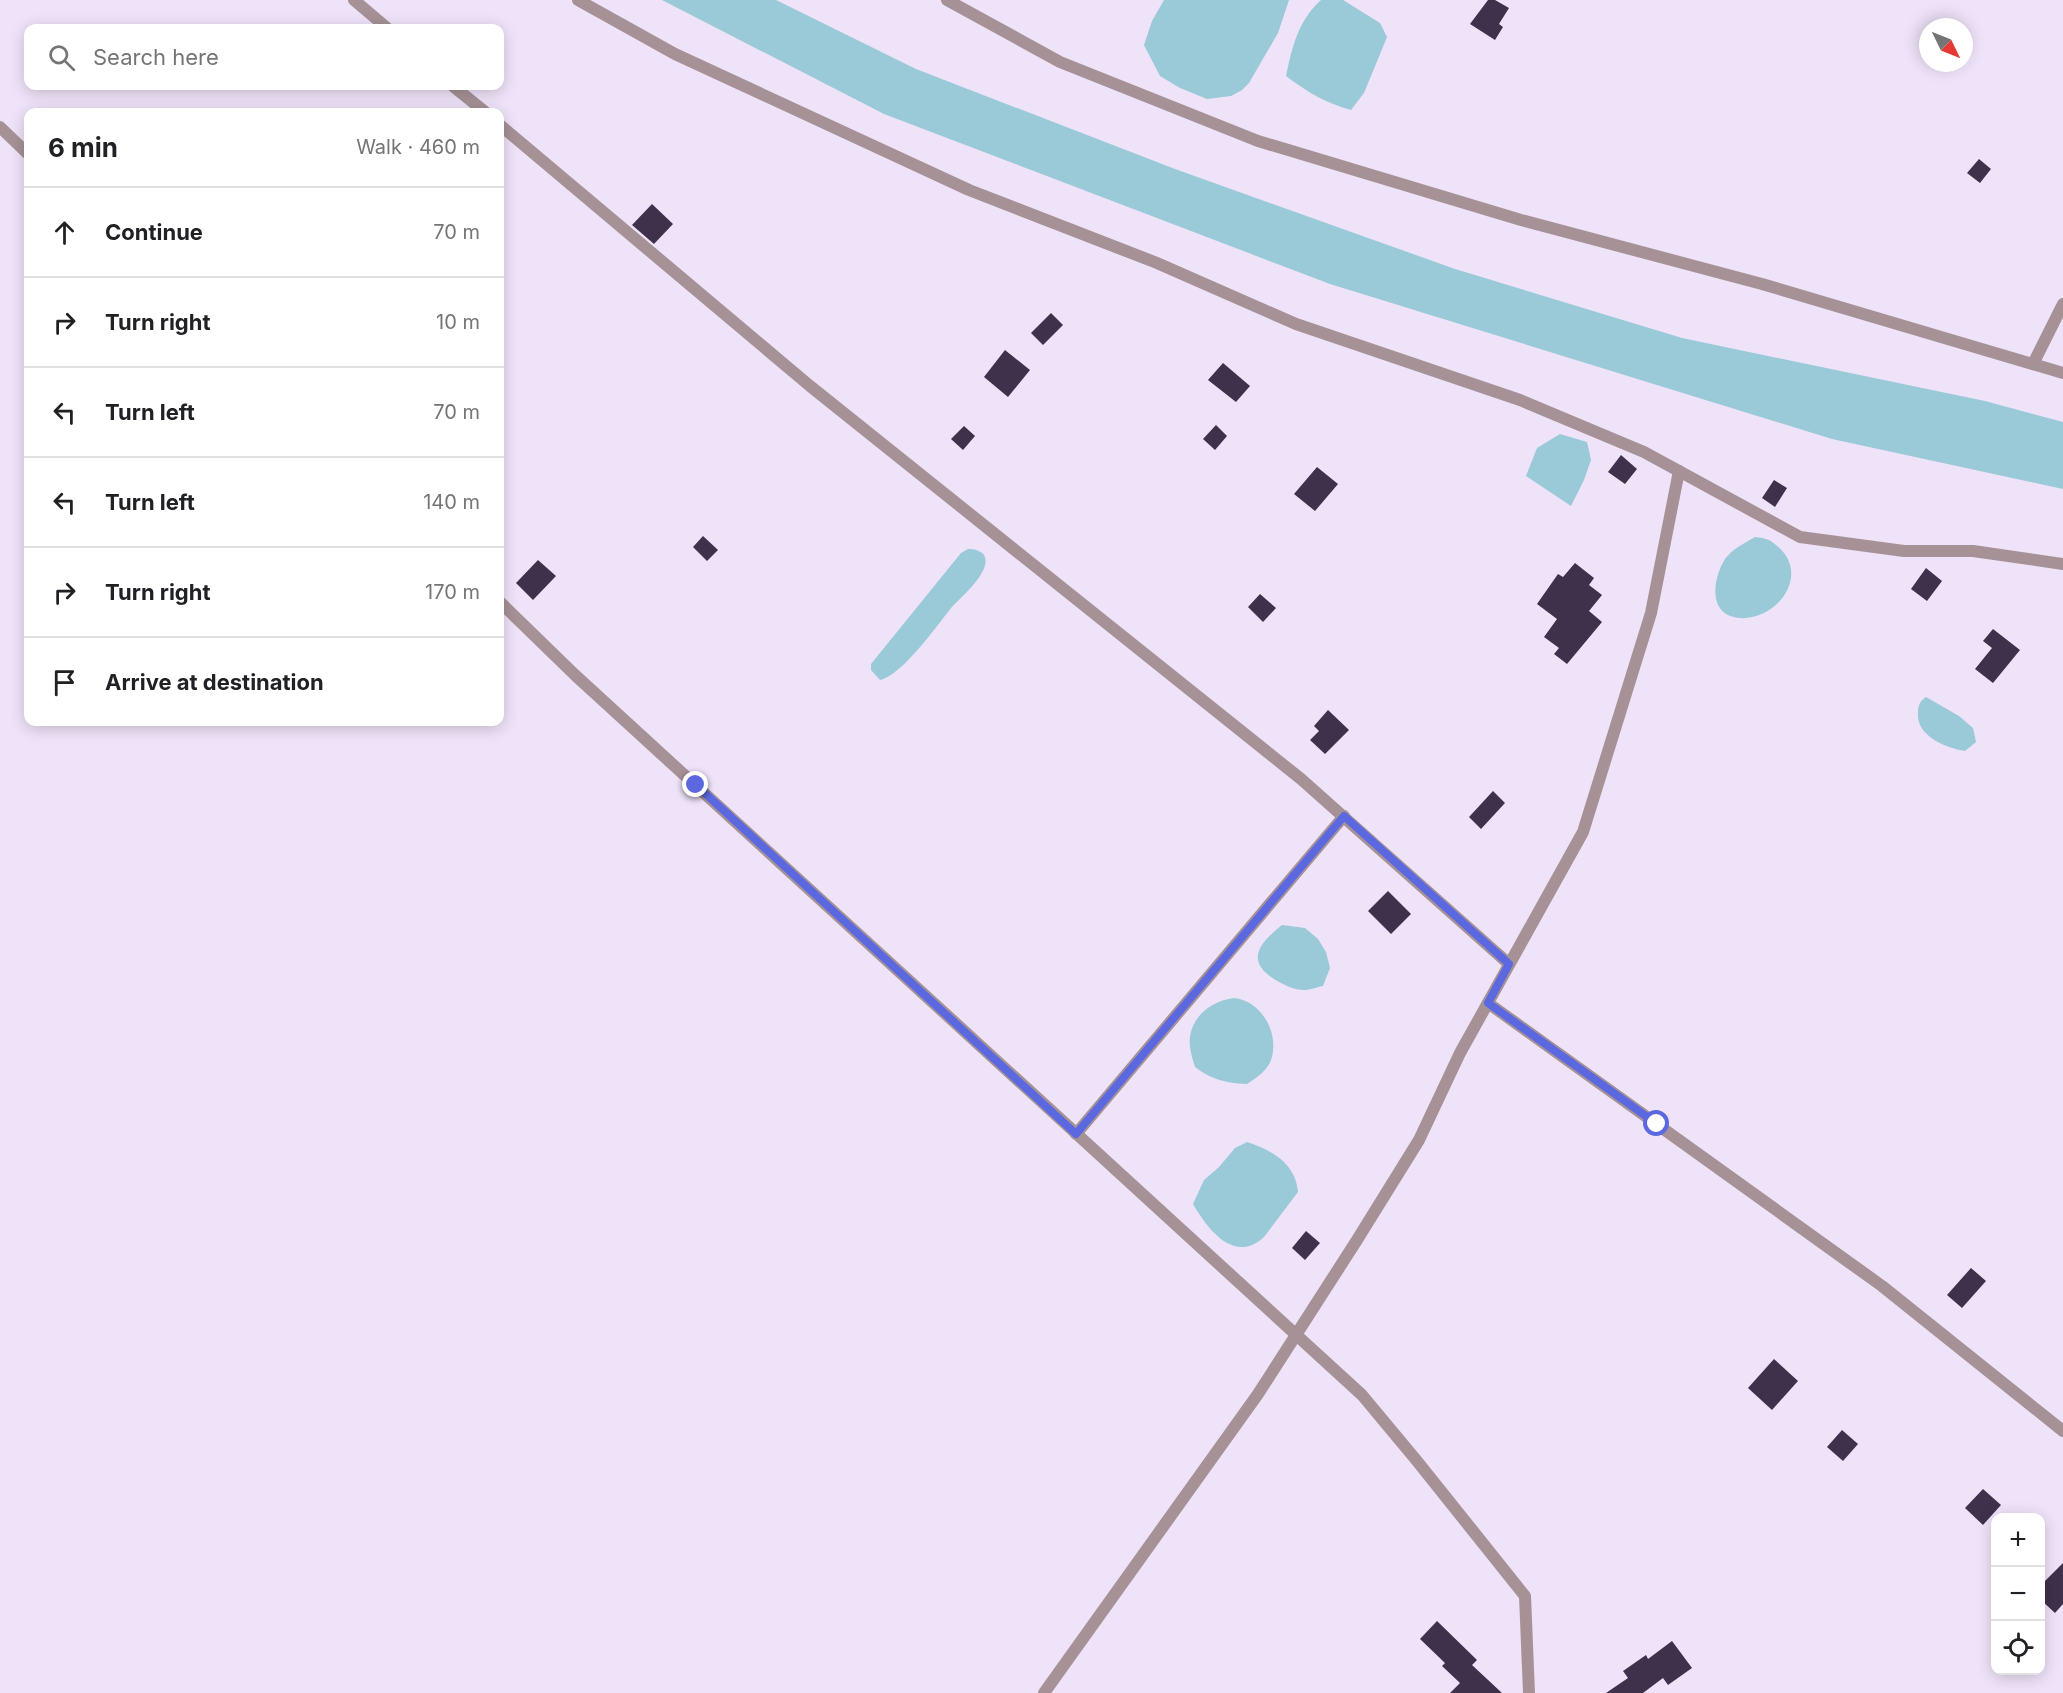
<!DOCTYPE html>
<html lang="en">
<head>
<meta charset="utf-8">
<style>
  body { margin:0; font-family:Inter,sans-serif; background:#f2f2f2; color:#202124 }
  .controls { position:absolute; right:18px; bottom:18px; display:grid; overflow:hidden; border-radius:12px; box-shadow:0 3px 15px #0003 }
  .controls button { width:54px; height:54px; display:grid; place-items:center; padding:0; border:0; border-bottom:2px solid #e0e0e0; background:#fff; color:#202124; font:30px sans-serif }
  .compass { position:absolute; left:1919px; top:18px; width:54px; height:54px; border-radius:50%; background:#fff; box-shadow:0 3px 15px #0003; rotate:133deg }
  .stop { position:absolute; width:18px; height:18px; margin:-14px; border:4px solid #5b68df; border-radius:50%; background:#fff }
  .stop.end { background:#5b68df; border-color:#fff; box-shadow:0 2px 6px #0008 }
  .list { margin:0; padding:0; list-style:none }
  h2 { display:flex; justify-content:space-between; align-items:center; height:78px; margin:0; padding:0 24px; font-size:26px }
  h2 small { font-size:20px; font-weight:400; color:#757577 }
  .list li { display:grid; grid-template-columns:39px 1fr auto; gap:18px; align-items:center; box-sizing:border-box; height:90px; padding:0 24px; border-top:2px solid #e0e0e0 }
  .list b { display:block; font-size:22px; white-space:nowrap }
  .list em { font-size:20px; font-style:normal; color:#757577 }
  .icon { flex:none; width:33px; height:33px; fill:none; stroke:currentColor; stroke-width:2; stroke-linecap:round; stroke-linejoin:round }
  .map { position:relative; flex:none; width:2063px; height:1693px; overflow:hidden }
  .search { position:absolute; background:#fff; box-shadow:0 3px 15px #0003; left:24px; top:24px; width:480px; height:66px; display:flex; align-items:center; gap:15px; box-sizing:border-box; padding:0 21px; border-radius:12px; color:#757577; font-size:22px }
  .panel { position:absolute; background:#fff; box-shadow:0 3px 15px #0003; left:24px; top:108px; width:480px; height:618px; border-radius:12px }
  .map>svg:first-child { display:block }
  .water { fill:#9ac9d8 }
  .building { fill:#3f304c }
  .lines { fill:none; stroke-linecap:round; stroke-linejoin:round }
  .minor { stroke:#a69296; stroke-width:12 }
  .route { stroke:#5b68df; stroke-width:8 }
</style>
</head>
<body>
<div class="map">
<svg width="2063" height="1693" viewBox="0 0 2063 1693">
  <rect width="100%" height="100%" fill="#efe3f9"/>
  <g class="water">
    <path d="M662,0H776L916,69L1175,169L1455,269L1682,338L1985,401L2063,422V489L1832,439L1330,284L884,114Z"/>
    <path d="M1164,0H1289L1278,33L1249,83L1242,90L1231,96L1207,99L1180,88L1160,76L1144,45L1152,21Z"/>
    <path d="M1321,0H1343L1380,23L1387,37L1364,93L1351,110C1326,103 1307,92 1286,76C1292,47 1298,21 1321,0Z"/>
    <path d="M1560,434L1587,442L1591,460L1584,480L1571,506L1526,476L1537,448Z"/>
    <path d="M1755,537C1765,538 1769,539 1776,545C1812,573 1778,621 1739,618C1707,615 1713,578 1725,559C1732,549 1745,543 1755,537Z"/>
    <path d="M968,549C974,549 980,550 984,555C993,571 960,598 951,608C937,626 901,676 880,680L871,670V664L961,553Z"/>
    <path d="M1926,697L1959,716L1973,728L1976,742L1965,751C1946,748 1916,736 1918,713C1918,705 1920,701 1926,697Z"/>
    <path d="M1282,925L1305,928L1318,939L1326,952L1330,968L1323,986C1317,987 1310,990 1305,990C1293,990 1284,985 1274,979C1244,960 1261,942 1282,925Z"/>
    <path d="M1234,998C1262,1001 1280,1034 1271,1060C1267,1071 1256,1078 1247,1084C1226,1083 1212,1080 1195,1067C1193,1061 1191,1054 1190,1047C1187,1020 1209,1001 1234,998Z"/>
    <path d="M1247,1142C1272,1150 1296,1164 1298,1192L1264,1237C1234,1265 1207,1228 1193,1204L1204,1180L1219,1167L1235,1148Z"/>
  </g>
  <g class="building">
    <path d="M1488,0H1495L1509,8L1499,24L1503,27L1495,40L1470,24Z"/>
    <path d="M1979,159L1991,169L1980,183L1967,173Z"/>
    <path d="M652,204L673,224L654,244L632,225Z"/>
    <path d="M1051,313L1063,325L1043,345L1031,333Z"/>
    <path d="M1005,350L1030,370L1008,397L984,377Z"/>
    <path d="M1223,363L1250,386L1236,402L1208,380Z"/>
    <path d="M1216,425L1227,436L1215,450L1203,439Z"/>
    <path d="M964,426L975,436L963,450L951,439Z"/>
    <path d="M1621,455L1637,469L1625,484L1608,472Z"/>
    <path d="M1317,467L1338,484L1315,511L1294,494Z"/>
    <path d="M1774,480L1787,488L1775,507L1762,498Z"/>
    <path d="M703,536L718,550L707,561L693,547Z"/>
    <path d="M538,560L556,576L533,600L516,583Z"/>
    <path d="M1575,563L1594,578L1589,585L1602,595L1589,611L1602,622L1567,664L1554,654L1559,648L1544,637L1557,619L1537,604L1558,574L1563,577Z"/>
    <path d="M1926,568L1942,581L1927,601L1911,589Z"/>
    <path d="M1260,594L1276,608L1263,622L1248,607Z"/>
    <path d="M1993,629L2020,650L1993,683L1975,669L1992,648L1983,641Z"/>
    <path d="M1328,710L1349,730L1325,754L1310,740L1319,731L1314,726Z"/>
    <path d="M1493,791L1505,803L1481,829L1469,817Z"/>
    <path d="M1388,891L1411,914L1391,934L1368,911Z"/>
    <path d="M1306,1231L1320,1243L1305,1260L1292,1248Z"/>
    <path d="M1971,1268L1986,1281L1962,1308L1947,1295Z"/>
    <path d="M1774,1359L1798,1381L1772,1410L1748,1388Z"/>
    <path d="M1842,1430L1858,1444L1843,1461L1827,1447Z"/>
    <path d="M1983,1489L2001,1505L1983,1525L1965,1508Z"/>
    <path d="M2063,1563V1604L2055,1613L2040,1599V1586Z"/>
    <path d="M1437,1621L1477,1660L1472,1665L1502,1693H1450L1460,1683L1442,1666L1445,1663L1420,1639Z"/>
    <path d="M1672,1641L1692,1668L1668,1685L1663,1678L1643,1693H1606L1628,1678L1623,1671L1646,1655L1648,1659Z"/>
  </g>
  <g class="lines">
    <g class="minor">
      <path d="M354,0L387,28"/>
      <path d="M578,0L675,54L969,190L1157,263L1296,324L1520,400L1644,452L1800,537L1904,551H1973L2063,564"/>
      <path d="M947,0L1060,62L1258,141L1521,220L1762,284L2063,373"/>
      <path d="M453,86L485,112"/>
      <path d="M500,125L810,386L1301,779L1509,964"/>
      <path d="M0,127L28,154"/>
      <path d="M2033,364L2063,304"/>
      <path d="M500,602L575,675L1362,1395L1417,1461L1525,1596L1529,1693"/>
      <path d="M1488,1003L1882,1286L2063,1431"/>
      <path d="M1076,1134L1344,816"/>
      <path d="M1044,1693L1258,1394L1357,1240L1419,1140L1460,1053L1583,832L1651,613L1679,471"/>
    </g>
  </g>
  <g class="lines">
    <path class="route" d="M696,785L1076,1134L1344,816L1509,964L1488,1003L1657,1124"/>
  </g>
</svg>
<div class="controls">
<button>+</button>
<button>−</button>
<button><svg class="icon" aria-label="locate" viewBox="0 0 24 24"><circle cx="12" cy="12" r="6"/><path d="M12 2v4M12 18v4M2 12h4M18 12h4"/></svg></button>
</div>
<svg class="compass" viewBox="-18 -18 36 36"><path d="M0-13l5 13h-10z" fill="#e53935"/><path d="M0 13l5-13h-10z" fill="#757577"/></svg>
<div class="stop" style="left:1657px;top:1124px"></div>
<div class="stop end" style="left:696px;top:785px"></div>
<div class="search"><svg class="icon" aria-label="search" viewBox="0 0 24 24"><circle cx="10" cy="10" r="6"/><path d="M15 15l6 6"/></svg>Search here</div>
<section class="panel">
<h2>6 min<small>Walk · 460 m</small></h2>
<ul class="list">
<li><svg class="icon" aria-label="ahead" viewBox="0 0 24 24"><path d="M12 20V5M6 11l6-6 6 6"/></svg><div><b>Continue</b></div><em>70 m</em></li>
<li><svg class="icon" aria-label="right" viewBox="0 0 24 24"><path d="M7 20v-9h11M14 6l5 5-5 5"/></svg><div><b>Turn right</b></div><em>10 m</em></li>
<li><svg class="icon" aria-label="left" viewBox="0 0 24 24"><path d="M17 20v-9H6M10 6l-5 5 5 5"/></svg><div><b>Turn left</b></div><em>70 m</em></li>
<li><svg class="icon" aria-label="left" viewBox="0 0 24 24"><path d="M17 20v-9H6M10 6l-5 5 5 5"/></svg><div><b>Turn left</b></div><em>140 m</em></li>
<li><svg class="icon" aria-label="right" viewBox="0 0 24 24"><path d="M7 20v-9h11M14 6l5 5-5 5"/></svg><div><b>Turn right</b></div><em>170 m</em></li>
<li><svg class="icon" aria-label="arrive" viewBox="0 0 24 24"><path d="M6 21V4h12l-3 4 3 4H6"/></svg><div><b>Arrive at destination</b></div></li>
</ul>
</section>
</div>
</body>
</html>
